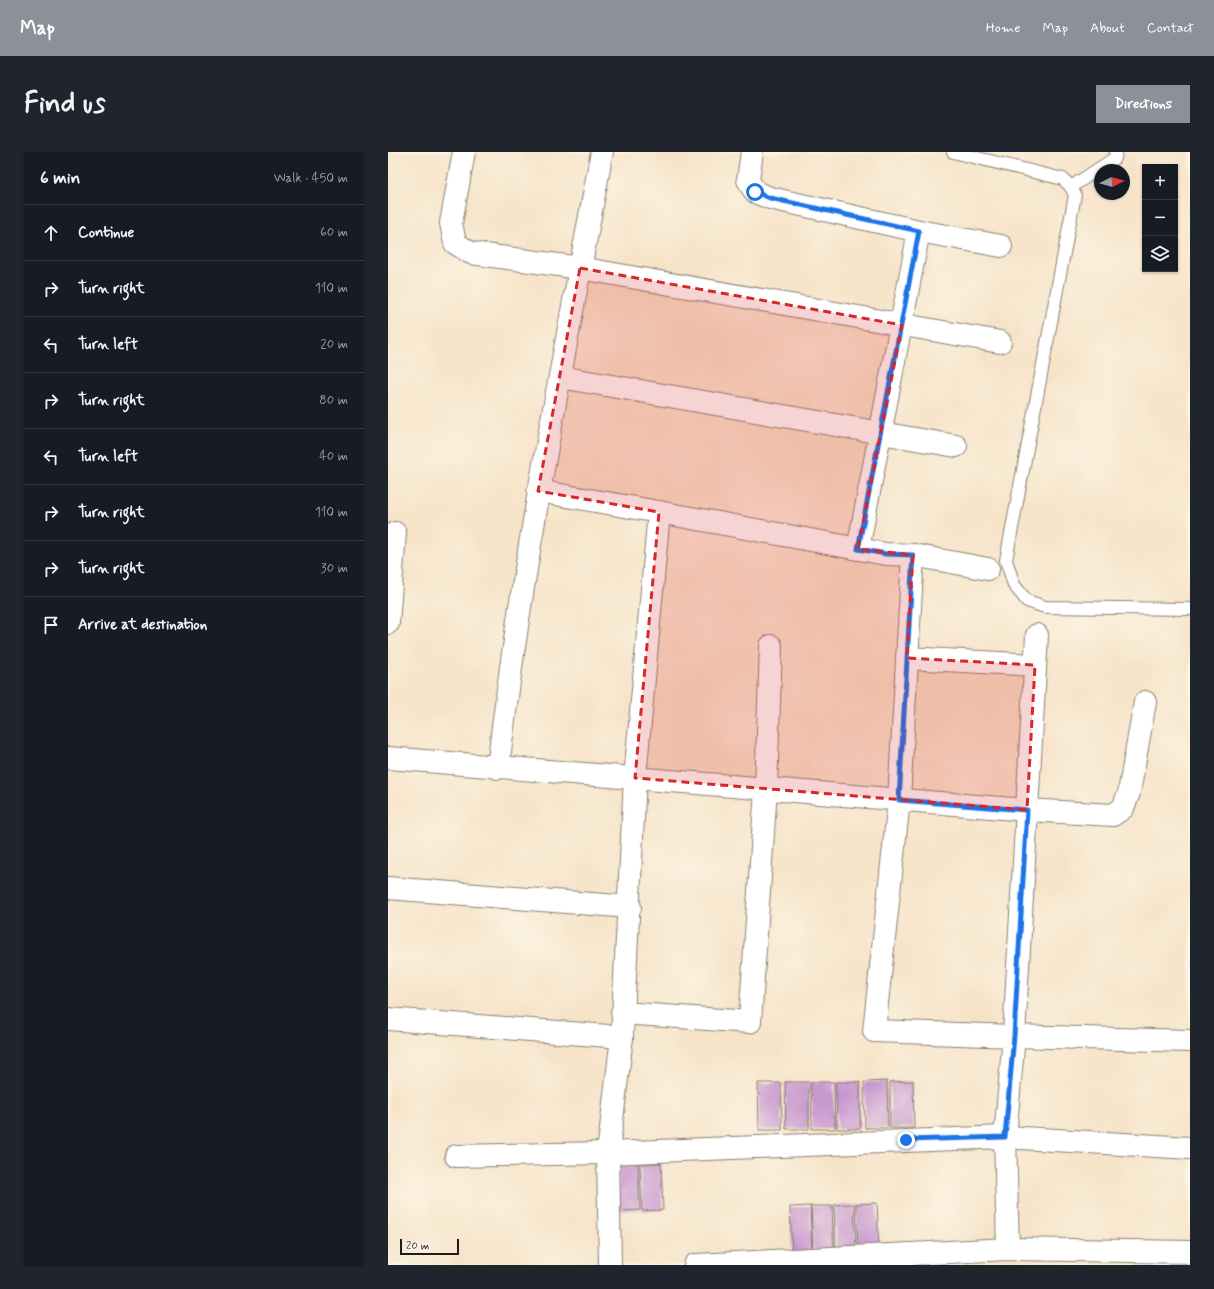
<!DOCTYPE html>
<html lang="en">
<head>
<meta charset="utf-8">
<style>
  body { margin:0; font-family:Mynerve,sans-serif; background:#20242c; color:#f1f3f6 }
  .controls { position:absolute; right:12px; top:12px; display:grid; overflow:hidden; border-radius:0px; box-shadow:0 1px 3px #0004 }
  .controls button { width:36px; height:36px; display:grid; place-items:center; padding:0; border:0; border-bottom:1px solid #363941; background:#171b24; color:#f1f3f6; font:20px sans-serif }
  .compass { position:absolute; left:706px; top:12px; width:36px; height:36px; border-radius:50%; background:#171b24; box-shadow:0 1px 3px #0004; rotate:84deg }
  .scale { position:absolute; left:12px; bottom:10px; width:59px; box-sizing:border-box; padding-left:4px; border:2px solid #1c1c1c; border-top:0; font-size:11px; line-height:14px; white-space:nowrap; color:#1c1c1c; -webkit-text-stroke:3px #fcf5e5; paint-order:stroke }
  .stop { position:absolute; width:12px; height:12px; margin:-9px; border:3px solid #1a73e8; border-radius:50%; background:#fff }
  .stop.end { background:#1a73e8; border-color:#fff; box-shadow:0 1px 4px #0008 }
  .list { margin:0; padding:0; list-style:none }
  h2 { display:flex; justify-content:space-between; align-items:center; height:52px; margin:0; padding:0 16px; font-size:17px }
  h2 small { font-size:13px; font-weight:400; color:#9ea1a6 }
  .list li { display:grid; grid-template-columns:26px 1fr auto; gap:12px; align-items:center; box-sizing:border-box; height:56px; padding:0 16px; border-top:1px solid #363941 }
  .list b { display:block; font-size:15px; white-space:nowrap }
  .list em { font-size:13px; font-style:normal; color:#9ea1a6 }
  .icon { flex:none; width:22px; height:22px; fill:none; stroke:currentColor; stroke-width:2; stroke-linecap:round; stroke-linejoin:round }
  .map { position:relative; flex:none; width:802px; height:1113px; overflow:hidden; border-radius:0px }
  header { display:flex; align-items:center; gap:24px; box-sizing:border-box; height:56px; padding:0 20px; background:#8c9099; color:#fff }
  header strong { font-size:19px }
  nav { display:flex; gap:22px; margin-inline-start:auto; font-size:14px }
  .intro { display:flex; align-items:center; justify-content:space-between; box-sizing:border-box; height:96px; padding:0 24px }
  h1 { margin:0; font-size:28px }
  .button { padding:10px 18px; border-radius:0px; background:#8c9099; color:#fff; font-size:14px; font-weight:700 }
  main { display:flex; gap:24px; padding:0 24px }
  aside { flex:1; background:#171b24; border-radius:0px; box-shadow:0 1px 3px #0004 }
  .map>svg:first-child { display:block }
  .building { fill:#c897cf }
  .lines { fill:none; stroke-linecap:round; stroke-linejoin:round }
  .lane-casing { stroke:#898072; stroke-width:14 }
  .street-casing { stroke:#898072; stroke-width:24 }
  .lane { stroke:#fff; stroke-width:12 }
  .street { stroke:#fff; stroke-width:22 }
  .route { stroke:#1a73e8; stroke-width:5 }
  .marked { fill:#d62828; fill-opacity:0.2; stroke:#d62828; stroke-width:3; stroke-dasharray:8 5; stroke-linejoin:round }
</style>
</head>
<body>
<header>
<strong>Map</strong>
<nav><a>Home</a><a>Map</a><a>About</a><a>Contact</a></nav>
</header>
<div class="intro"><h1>Find us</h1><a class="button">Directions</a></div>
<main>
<aside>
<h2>6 min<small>Walk · 450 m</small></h2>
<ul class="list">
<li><svg class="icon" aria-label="ahead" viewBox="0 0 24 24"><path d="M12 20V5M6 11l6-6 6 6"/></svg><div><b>Continue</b></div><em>60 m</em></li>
<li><svg class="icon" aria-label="right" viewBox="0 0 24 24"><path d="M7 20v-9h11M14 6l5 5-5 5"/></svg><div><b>Turn right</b></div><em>110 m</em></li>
<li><svg class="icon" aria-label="left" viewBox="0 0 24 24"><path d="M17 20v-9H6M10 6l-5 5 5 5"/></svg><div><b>Turn left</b></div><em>20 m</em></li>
<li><svg class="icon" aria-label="right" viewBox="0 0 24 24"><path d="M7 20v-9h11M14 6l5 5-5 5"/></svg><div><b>Turn right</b></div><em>80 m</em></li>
<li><svg class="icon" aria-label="left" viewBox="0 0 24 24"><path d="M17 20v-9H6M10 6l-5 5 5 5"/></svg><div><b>Turn left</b></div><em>40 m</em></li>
<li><svg class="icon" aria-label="right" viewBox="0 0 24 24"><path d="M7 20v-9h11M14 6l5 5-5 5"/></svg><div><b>Turn right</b></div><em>110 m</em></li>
<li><svg class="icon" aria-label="right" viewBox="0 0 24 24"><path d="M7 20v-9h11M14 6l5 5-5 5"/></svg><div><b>Turn right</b></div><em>30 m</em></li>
<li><svg class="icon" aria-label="arrive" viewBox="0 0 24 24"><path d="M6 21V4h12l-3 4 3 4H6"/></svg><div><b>Arrive at destination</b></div></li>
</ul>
</aside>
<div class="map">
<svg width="802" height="1113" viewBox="0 0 802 1113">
  <rect width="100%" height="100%" fill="#fcf5e5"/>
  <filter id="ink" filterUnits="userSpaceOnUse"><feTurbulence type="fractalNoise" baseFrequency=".025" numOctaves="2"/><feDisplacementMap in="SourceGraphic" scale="8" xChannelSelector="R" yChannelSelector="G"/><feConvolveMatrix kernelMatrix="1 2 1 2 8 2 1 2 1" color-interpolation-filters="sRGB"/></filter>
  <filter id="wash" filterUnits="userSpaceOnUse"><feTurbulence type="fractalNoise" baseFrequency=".012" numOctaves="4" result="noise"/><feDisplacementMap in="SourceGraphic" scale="16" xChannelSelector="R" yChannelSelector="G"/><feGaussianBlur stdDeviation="0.9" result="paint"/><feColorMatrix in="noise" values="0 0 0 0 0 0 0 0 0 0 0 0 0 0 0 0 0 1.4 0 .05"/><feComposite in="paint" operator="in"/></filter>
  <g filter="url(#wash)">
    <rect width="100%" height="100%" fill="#f6e4c9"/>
    <g id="blocks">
      <g class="building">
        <path d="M499,929L500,976H477L476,930Z"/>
        <path d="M525,929L526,976H502V930Z"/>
        <path d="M397,930H421V977H398Z"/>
        <path d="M423,930H446L447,977H424Z"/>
        <path d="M448,930H472V977H449Z"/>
        <path d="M370,931H393L394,978H371Z"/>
        <path d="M250,1011L252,1058L231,1059L230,1012Z"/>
        <path d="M273,1011L275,1058L254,1059L252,1012Z"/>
        <path d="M489,1051L491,1098L470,1099L468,1052Z"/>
        <path d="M466,1052L468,1099L448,1100L446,1053Z"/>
        <path d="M422,1054L424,1101L404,1102L402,1055Z"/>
        <path d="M423,1054H444L446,1101L425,1102Z"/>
      </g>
    </g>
  </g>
  <g filter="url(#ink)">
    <use href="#blocks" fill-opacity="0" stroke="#898072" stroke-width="1"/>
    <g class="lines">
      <defs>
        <g id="lane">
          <path d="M565,0L675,27L683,35L687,43L618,408L626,433L639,449L657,455L802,457"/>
          <path d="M683,35L727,6L728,0"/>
        </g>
        <g id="street">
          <path d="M76,0L63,71L67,91L83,101L192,116L612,190"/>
          <path d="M364,0L360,28L367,40L382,46L531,79L613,94"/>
          <path d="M172,225L568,294"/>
          <path d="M150,339L271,360L498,402L525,403L511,648L486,879L626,884L617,985L620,1097"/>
          <path d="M470,397L531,79"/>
          <path d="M525,403L600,417"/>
          <path d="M0,471L7,381"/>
          <path d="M649,483L626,884L802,889"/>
          <path d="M519,506L647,513"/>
          <path d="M0,606L639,658L725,663L735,656L741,641L757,550"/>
          <path d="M110,616C134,409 176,205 214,0"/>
          <path d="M0,736L242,755"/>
          <path d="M234,861L362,870L378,637L383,494"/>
          <path d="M0,867L234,885"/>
          <path d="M68,1004L220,1001L617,985L802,996"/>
          <path d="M222,1113L220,1001L234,885L247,626L271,360"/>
          <path d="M307,1113L620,1097L802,1100"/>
        </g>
      </defs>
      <use href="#lane" class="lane-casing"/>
      <use href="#street" class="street-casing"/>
      <use href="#lane" class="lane"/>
      <use href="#street" class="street"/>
    </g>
  </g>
  <g class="lines" filter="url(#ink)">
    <path class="route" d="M367,40L382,46L531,79L470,397L498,402L525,403L511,648L639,658L626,884L617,985L518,988"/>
  </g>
  <path class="marked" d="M192,116L514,173L470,397L525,403L519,506L647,513L639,658L247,626L271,360L150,339Z"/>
</svg>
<div class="controls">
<button>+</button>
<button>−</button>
<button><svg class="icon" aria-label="layers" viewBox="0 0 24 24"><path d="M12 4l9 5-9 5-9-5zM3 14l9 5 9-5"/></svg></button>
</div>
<svg class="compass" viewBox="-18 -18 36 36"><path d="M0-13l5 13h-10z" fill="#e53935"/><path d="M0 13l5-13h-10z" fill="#9ea1a6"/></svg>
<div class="scale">20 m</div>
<div class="stop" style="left:367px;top:40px"></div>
<div class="stop end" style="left:518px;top:988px"></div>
</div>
</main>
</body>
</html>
